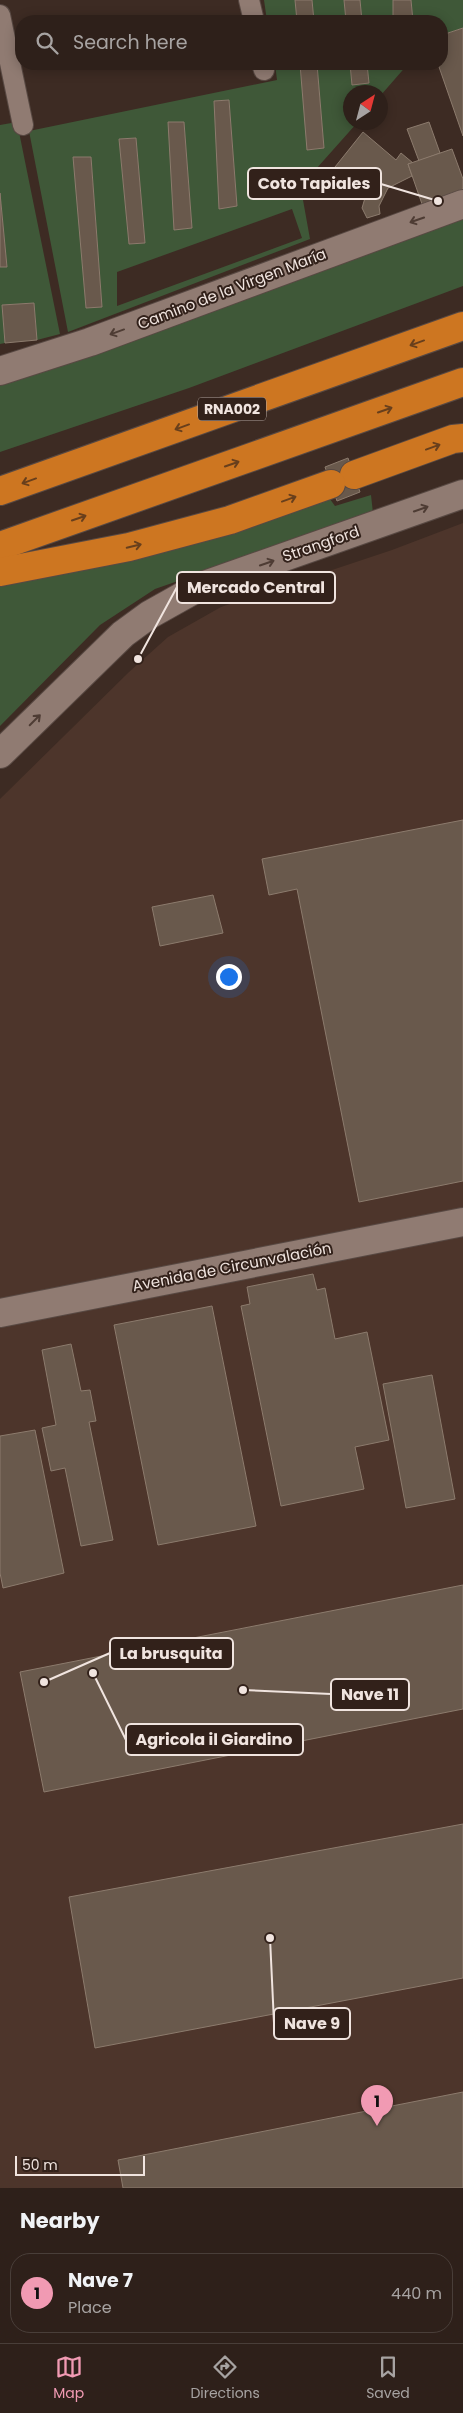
<!DOCTYPE html>
<html lang="en">
<head>
<meta charset="utf-8">
<style>
  body { margin:0; font-family:Poppins,sans-serif; background:#362823; color:#f1f3f6 }
  .compass { position:absolute; left:343px; top:85px; width:45px; height:45px; border-radius:50%; background:#2e201a; box-shadow:0 2px 12px #0003; rotate:36deg }
  .scale { position:absolute; left:15px; bottom:12px; width:130px; box-sizing:border-box; padding-left:5px; border:2px solid #f0e4df; border-top:0; font-size:14px; line-height:18px; white-space:nowrap; color:#f0e4df; -webkit-text-stroke:4px #32211a; paint-order:stroke }
  .you { position:absolute; left:228px; top:976px; width:18px; height:18px; margin:-12px; border:4px solid #fff; border-radius:50%; background:#1a73e8; box-shadow:0 0 0 8px #1a73e833 }
  .badge { display:grid; place-items:center; width:32px; height:32px; border-radius:50%; background:#f19ab3; color:#111; font-size:16px; font-weight:700 }
  .pin { position:absolute; translate:-50% -41px; filter:drop-shadow(0 1px 2px #0008) }
  .pin::after { content:''; position:absolute; top:26px; width:18px; height:15px; background:inherit; clip-path:polygon(0 0,100% 0,50% 100%) }
  .list { margin:0; padding:0; list-style:none }
  h2 { display:flex; justify-content:space-between; align-items:center; height:65px; margin:0; padding:0 20px; font-size:21px }
  h2 small { font-size:16px; font-weight:400; color:#a7a3a2 }
  .list li { display:grid; grid-template-columns:32px 1fr auto; gap:15px; align-items:center; box-sizing:border-box; height:80px; margin:0 10px 10px; padding:0 10px; border:1px solid #493e39; border-radius:20px }
  .list b { display:block; font-size:19px; white-space:nowrap }
  .list p { margin:0; font-size:16px; white-space:nowrap; color:#a7a3a2 }
  .list em { font-size:16px; font-style:normal; color:#a7a3a2 }
  .icon { flex:none; width:28px; height:28px; fill:none; stroke:currentColor; stroke-width:2; stroke-linecap:round; stroke-linejoin:round }
  .map { position:relative; flex:none; width:463px; height:2188px; overflow:hidden }
  .search { position:absolute; background:#2e201a; box-shadow:0 2px 12px #0003; left:15px; right:15px; top:15px; height:55px; display:flex; align-items:center; gap:12px; box-sizing:border-box; padding:0 18px; border-radius:20px; color:#a7a3a2; font-size:19px }
  .sheet { height:155px; background:#2e201a }
  nav { display:flex; justify-content:space-around; align-items:center; box-sizing:border-box; height:70px; border-top:1px solid #493e39; background:#2e201a; font-size:14px; color:#a7a3a2 }
  nav a { display:grid; justify-items:center; gap:2px }
  nav .on { color:#f19ab3 }
  .map>svg:first-child { display:block }
  .built { fill:#4d352b }
  .green { fill:#3f5838; fill-rule:evenodd }
  .building { fill:#69594c; stroke:#8c7b6d }
  .lines { fill:none; stroke-linecap:round; stroke-linejoin:round }
  .street-casing { stroke:#584943; stroke-width:22 }
  .secondary-casing { stroke:#584943; stroke-width:30 }
  .highway-casing { stroke:#584943; stroke-width:30 }
  .street { stroke:#907b72; stroke-width:20 }
  .secondary { stroke:#907b72; stroke-width:28 }
  .highway { stroke:#cd7621; stroke-width:28 }
  .oneway { stroke:#4e3c34 }
  .oneway2 { stroke:#683f1c }
  .labels { text-anchor:middle; stroke-width:4; stroke-linejoin:round; paint-order:stroke }
  .shield { fill:#32211a; stroke:#b7aaa4; stroke-width:1 }
  .shield-label { font-size:14px; font-weight:bold; fill:#f0e4df }
  .street-label { font-size:15px; fill:#f0e4df; stroke:#32211a }
  .leader { fill:none; stroke:#f0e4df; stroke-width:2 }
  .callout-dot { fill:#f0e4df; stroke:#32211a; stroke-width:2 }
  .callout { fill:#32211a; stroke:#f0e4df; stroke-width:2 }
  .callout-label { font-size:16px; text-anchor:middle; font-weight:bold; fill:#f0e4df }
</style>
</head>
<body>
<div class="map">
<svg width="463" height="2188" viewBox="0 0 463 2188">
  <rect width="100%" height="100%" fill="#3d2b23"/>
  <path class="built" d="M463,523V2188H0V799L129,672L168,637L221,607L392,550Z"/>
  <g class="green">
    <path d="M264,0H295L297,21H267Z"/>
    <path d="M312,0H344L346,21H314Z"/>
    <path d="M360,0H393V21H362Z"/>
    <path d="M411,0H463V28L442,35V21H413Z"/>
    <path d="M275,64H300L308,150L324,148L317,64H350L352,84L369,83L367,64H408L381,95L380,92H350V122L357,123L308,178L303,200L310,239L68,332L29,131L277,80ZM229,100L237,206L220,209L214,101ZM169,122H184L192,228L174,229ZM136,138L145,243L129,244L119,139ZM74,157H91L102,307L86,308ZM292,209L302,238L117,306V272Z"/>
    <path d="M17,122L60,334L37,340L34,303L2,305L5,343L0,344V267H7L0,193V125Z"/>
    <path d="M463,219V286L189,388L0,452V379Z"/>
    <path d="M327,495L335,506L371,495L373,513L155,589L100,625L0,726V578Z"/>
  </g>
  <g class="building">
    <path d="M295,0H312L314,21H297Z"/>
    <path d="M344,0H360L362,21H346Z"/>
    <path d="M393,0H411L413,21H393Z"/>
    <path d="M463,28V136L438,64H442V35Z"/>
    <path d="M300,64H317L324,148L307,150Z"/>
    <path d="M350,64H367L369,83L352,85Z"/>
    <path d="M229,100L237,206L219,209L214,101Z"/>
    <path d="M168,122H184L192,228L174,230Z"/>
    <path d="M429,122L440,153L419,161L407,129Z"/>
    <path d="M363,132L396,160L401,153L413,163L408,164L412,176L388,188L379,206L380,214L367,218L362,208L365,198L356,190L363,178L335,167Z"/>
    <path d="M136,138L145,243L129,244L119,139Z"/>
    <path d="M452,149L463,179V189L422,204L408,164Z"/>
    <path d="M73,157H91L102,307L86,308Z"/>
    <path d="M0,193L7,267H0Z"/>
    <path d="M34,303L37,340L5,343L2,305Z"/>
    <path d="M348,458L360,492L337,501L325,467Z"/>
    <path d="M463,820V1181L359,1202L297,889L269,895L262,859Z"/>
    <path d="M213,895L223,933L160,946L152,907Z"/>
    <path d="M313,1274L317,1290L325,1288L335,1339L367,1332L389,1440L355,1447L364,1489L281,1506L241,1306L250,1304L247,1287Z"/>
    <path d="M212,1306L256,1526L158,1545L114,1325Z"/>
    <path d="M71,1344L81,1391L90,1390L96,1421L89,1422L113,1540L81,1546L65,1468L51,1471L42,1428L56,1425L42,1350Z"/>
    <path d="M432,1375L455,1499L406,1508L383,1384Z"/>
    <path d="M35,1430L64,1573L3,1588L0,1573V1436Z"/>
    <path d="M463,1585V1709L44,1792L20,1672Z"/>
    <path d="M463,1824V1978L95,2048L69,1897Z"/>
    <path d="M463,2092V2188H123L118,2160Z"/>
  </g>
  <g class="lines">
    <defs>
      <g id="street">
        <path d="M249,0L254,21"/>
        <path d="M0,15L23,125"/>
        <path d="M262,64L264,70"/>
      </g>
      <g id="secondary">
        <path d="M0,371L90,342L463,204"/>
        <path d="M0,754L123,634L149,615L199,587L463,494"/>
        <path d="M0,1313L463,1222"/>
      </g>
      <g id="highway">
        <path d="M354,475L453,439L463,438"/>
        <path d="M0,491L463,326"/>
        <path d="M0,546L463,382"/>
        <path d="M0,572L129,547L230,520L331,484"/>
      </g>
    </defs>
    <use href="#street" class="street-casing"/>
    <use href="#secondary" class="secondary-casing"/>
    <use href="#highway" class="highway-casing"/>
    <use href="#street" class="street"/>
    <use href="#secondary" class="secondary"/>
    <use href="#highway" class="highway"/>
  </g>
  <defs><path id="oneway-shaft" d="M-6 0H5M1.5-3L5.5 0L1.5 3" fill="none" stroke-width="1.6" stroke-linecap="round" stroke-linejoin="round" transform="scale(1.25)"/></defs>
  <g class="oneway">
    <use href="#oneway-shaft" transform="translate(417 220) rotate(161)"/>
    <use href="#oneway-shaft" transform="translate(117 332) rotate(160)"/>
    <use href="#oneway-shaft" transform="translate(421 509) rotate(-19)"/>
    <use href="#oneway-shaft" transform="translate(267 563) rotate(-19)"/>
    <use href="#oneway-shaft" transform="translate(35 720) rotate(-45)"/>
  </g>
  <g class="oneway2">
    <use href="#oneway-shaft" transform="translate(417 343) rotate(160)"/>
    <use href="#oneway-shaft" transform="translate(385 410) rotate(-19)"/>
    <use href="#oneway-shaft" transform="translate(182 427) rotate(160)"/>
    <use href="#oneway-shaft" transform="translate(433 447) rotate(-20)"/>
    <use href="#oneway-shaft" transform="translate(232 464) rotate(-19)"/>
    <use href="#oneway-shaft" transform="translate(29 481) rotate(160)"/>
    <use href="#oneway-shaft" transform="translate(289 499) rotate(-20)"/>
    <use href="#oneway-shaft" transform="translate(79 518) rotate(-19)"/>
    <use href="#oneway-shaft" transform="translate(134 546) rotate(-14)"/>
  </g>
  <g class="labels">
    <rect class="shield" x="198" y="397.5" width="68" height="23" rx="4"/>
    <g class="shield-label">
      <text x="232" y="414">RNA002</text>
    </g>
    <g class="street-label">
      <text transform="translate(232 289) rotate(-21)" y="5">Camino de la Virgen María</text>
      <text transform="translate(321 544) rotate(-19)" y="5">Strangford</text>
      <text transform="translate(232 1267) rotate(-11)" y="5">Avenida de Circunvalación</text>
    </g>
  </g>
  <path class="leader" d="M438 201L381 184M138 659L177 587M44 1682L110 1653M243 1690L331 1694M93 1673L126 1740M270 1938L274 2023"/>
  <g class="callout-dot">
    <circle cx="438" cy="201" r="5"/>
    <circle cx="138" cy="659" r="5"/>
    <circle cx="44" cy="1682" r="5"/>
    <circle cx="243" cy="1690" r="5"/>
    <circle cx="93" cy="1673" r="5"/>
    <circle cx="270" cy="1938" r="5"/>
  </g>
  <g class="callout">
    <rect x="248" y="168" width="133" height="31" rx="5"/>
    <rect x="177" y="572" width="158" height="31" rx="5"/>
    <rect x="110" y="1638" width="123" height="31" rx="5"/>
    <rect x="331" y="1679" width="78" height="31" rx="5"/>
    <rect x="126" y="1724" width="177" height="31" rx="5"/>
    <rect x="274" y="2008" width="76" height="31" rx="5"/>
  </g>
  <g class="callout-label">
    <text x="314" y="189">Coto Tapiales</text>
    <text x="256" y="593">Mercado Central</text>
    <text x="171" y="1659">La brusquita</text>
    <text x="370" y="1700">Nave 11</text>
    <text x="214" y="1745">Agricola il Giardino</text>
    <text x="312" y="2029">Nave 9</text>
  </g>
</svg>
<svg class="compass" viewBox="-18 -18 36 36"><path d="M0-13l5 13h-10z" fill="#e53935"/><path d="M0 13l5-13h-10z" fill="#a7a3a2"/></svg>
<div class="scale">50 m</div>
<div class="you"></div>
<div class="pin badge" style="left:377px;top:2126px">1</div>
<div class="search"><svg class="icon" aria-label="search" viewBox="0 0 24 24"><circle cx="10" cy="10" r="6"/><path d="M15 15l6 6"/></svg>Search here</div>
</div>
<section class="sheet">
<h2>Nearby<small></small></h2>
<ul class="list">
<li><span class="badge">1</span><div><b>Nave 7</b><p>Place</p></div><em>440 m</em></li>
</ul>
</section>
<nav>
<a class="on"><svg class="icon" aria-label="map" viewBox="0 0 24 24"><path d="M3 6l6-2 6 2 6-2v14l-6 2-6-2-6 2zM9 4v14M15 6v14"/></svg>Map</a>
<a><svg class="icon" aria-label="directions" viewBox="0 0 24 24"><path d="M12 3l9 9-9 9-9-9zM9 14v-3h6M13 9l2 2-2 2"/></svg>Directions</a>
<a><svg class="icon" aria-label="saved" viewBox="0 0 24 24"><path d="M7 4h10v16l-5-4-5 4z"/></svg>Saved</a>
</nav>
</body>
</html>
